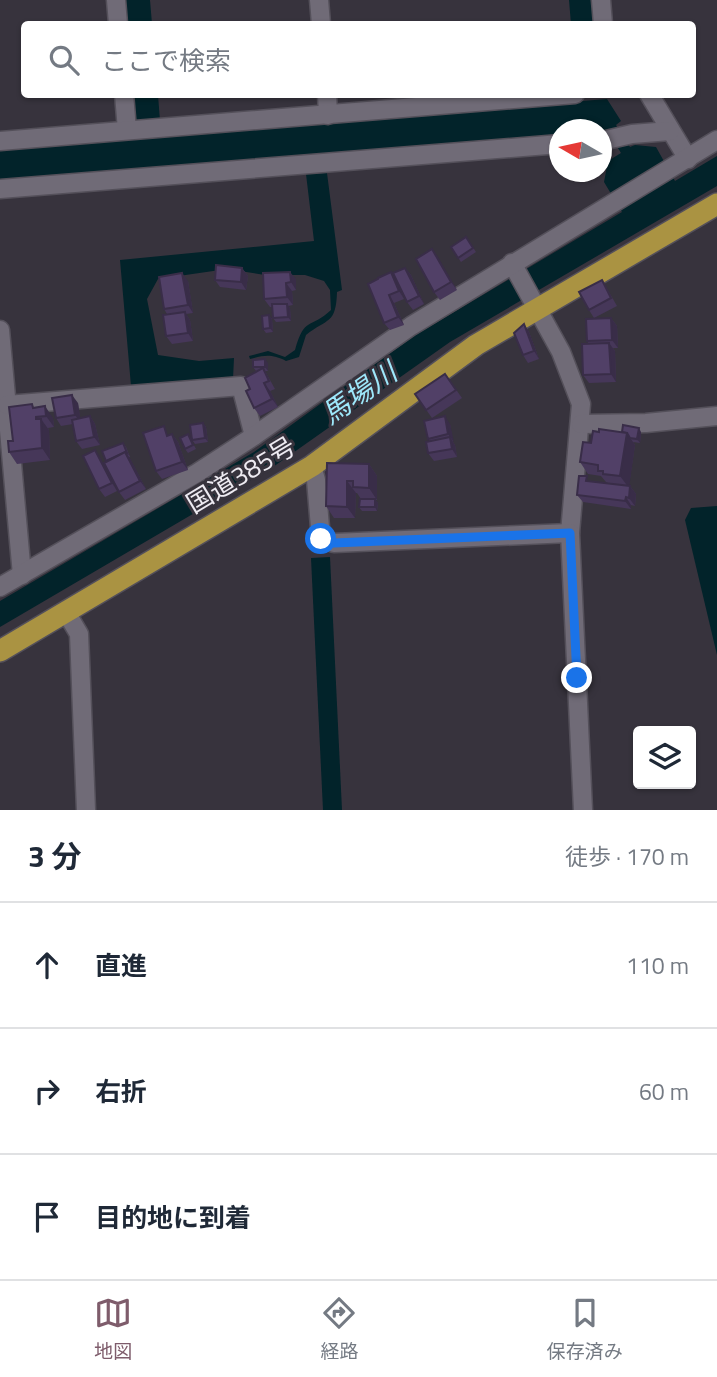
<!DOCTYPE html>
<html lang="ja">
<head>
<meta charset="utf-8">
<style>
  body { margin:0; font-family:"Titillium Web","Noto Sans JP",sans-serif; background:#f2f2f3; color:#1f2937 }
  .controls { position:absolute; right:21px; bottom:21px; display:grid; overflow:hidden; border-radius:7px; box-shadow:0 2px 5px #0004 }
  .controls button { width:63px; height:63px; display:grid; place-items:center; padding:0; border:0; border-bottom:2px solid #e0e1e3; background:#fff; color:#1f2937; font:35px sans-serif }
  .compass { position:absolute; left:549px; top:119px; width:63px; height:63px; border-radius:50%; background:#fff; box-shadow:0 2px 5px #0004; rotate:279deg }
  .stop { position:absolute; width:21px; height:21px; margin:-16px; border:5px solid #1a73e8; border-radius:50%; background:#fff }
  .stop.end { background:#1a73e8; border-color:#fff; box-shadow:0 2px 7px #0008 }
  .list { margin:0; padding:0; list-style:none }
  h2 { display:flex; justify-content:space-between; align-items:center; height:91px; margin:0; padding:0 28px; font-size:30px }
  h2 small { font-size:23px; font-weight:400; color:#747a83 }
  .list li { display:grid; grid-template-columns:46px 1fr auto; gap:21px; align-items:center; box-sizing:border-box; height:126px; padding:0 28px; border-top:2px solid #e0e1e3 }
  .list b { display:block; font-size:26px; white-space:nowrap }
  .list em { font-size:23px; font-style:normal; color:#747a83 }
  .icon { flex:none; width:38px; height:38px; fill:none; stroke:currentColor; stroke-width:2; stroke-linecap:round; stroke-linejoin:round }
  .map { position:relative; flex:none; width:717px; height:810px; overflow:hidden }
  .search { position:absolute; background:#fff; box-shadow:0 2px 5px #0004; left:21px; right:21px; top:21px; height:77px; display:flex; align-items:center; gap:18px; box-sizing:border-box; padding:0 24px; border-radius:7px; color:#747a83; font-size:26px }
  .sheet { height:469px; background:#fff }
  nav { display:flex; justify-content:space-around; align-items:center; box-sizing:border-box; height:98px; border-top:2px solid #e0e1e3; background:#fff; font-size:19px; color:#747a83 }
  nav a { display:grid; justify-items:center; gap:4px }
  nav .on { color:#7e5c6b }
  .map>svg:first-child { display:block }
  .water { fill:#02232a }
  .lines { fill:none; stroke-linecap:round; stroke-linejoin:round }
  .minor-casing { stroke:#54505a; stroke-width:21 }
  .trunk-casing { stroke:#54505a; stroke-width:24 }
  .minor { stroke:#706b77; stroke-width:18 }
  .trunk { stroke:#aa9342; stroke-width:21 }
  .wall { fill:#463759 }
  .shaded-wall { fill:#392d48 }
  .building { fill:#514067; stroke:#392d48; stroke-width:2 }
  .route { stroke:#1a73e8; stroke-width:9 }
  .labels { text-anchor:middle; stroke-width:6; stroke-linejoin:round; paint-order:stroke }
  .street-label { font-size:26px; fill:#eeebf2; stroke:#37333d }
  .water-label { font-size:28px; font-style:italic; fill:#9ee8fb; stroke:#37333d }
</style>
</head>
<body>
<div class="map">
<svg width="717" height="810" viewBox="0 0 717 810">
  <rect width="100%" height="100%" fill="#37333d"/>
  <g class="water">
    <path d="M125,0H150L152,24H127Z"/>
    <path d="M569,0H594L596,24H571Z"/>
    <path d="M133,95H158L160,121L135,123Z"/>
    <path d="M607,99L621,121L616,125L630,147L635,145L656,147L675,181L717,156V186L450,342L273,467L0,627V601L254,452L414,336L622,212L604,182L608,161L621,153L607,130L602,133V130H560L559,138L0,183V148Z"/>
    <path d="M327,173L342,290L337,292C336,325 327,318 306,335L299,357L286,361C272,354 265,355 250,359L249,356L268,351L285,357L295,350C305,315 310,330 331,310L330,290L324,281L305,275H265L227,269L158,279L147,299L158,355L199,361L234,358L233,379L131,386L120,260L314,241L306,174Z"/>
    <path d="M717,506V655L685,520L691,508Z"/>
    <path d="M330,557L342,810H323L311,558Z"/>
  </g>
  <g class="lines">
    <defs>
      <g id="minor">
        <path d="M116,0L118,24"/>
        <path d="M319,0L321,24"/>
        <path d="M601,0L603,24"/>
        <path d="M124,94L127,130"/>
        <path d="M327,94L328,115"/>
        <path d="M649,94L688,159"/>
        <path d="M0,141L575,94"/>
        <path d="M602,141L632,134L670,131"/>
        <path d="M0,189L560,144"/>
        <path d="M512,263L561,352L581,404L570,533L583,810"/>
        <path d="M0,330L22,575"/>
        <path d="M7,405L241,386L254,436"/>
        <path d="M581,424L646,423L717,416"/>
        <path d="M312,466L316,480L321,539L334,543L570,533"/>
        <path d="M0,587L197,473L254,436L411,326L717,140"/>
        <path d="M66,612L79,634L86,810"/>
      </g>
      <path id="trunk" d="M0,651L312,466L476,345L717,204"/>
    </defs>
    <use href="#minor" class="minor-casing"/>
    <use href="#trunk" class="trunk-casing"/>
    <use href="#minor" class="minor"/>
    <use href="#trunk" class="trunk"/>
  </g>
  <g class="wall">
    <path d="M466,237L476,252L461,262L451,247Z"/>
    <path d="M432,249L457,290L440,300L434,292Z"/>
    <path d="M242,268L248,276L246,290L220,287L215,280Z"/>
    <path d="M405,268L411,275L424,304L413,310L407,302Z"/>
    <path d="M391,272L396,280L404,299L394,303L404,325L390,330L384,323L378,279Z"/>
    <path d="M263,273L296,279V290L292,291L293,305L288,306L290,308L291,321L276,322L273,318L272,307H270L264,299Z"/>
    <path d="M602,280L617,306L594,318L589,310Z"/>
    <path d="M188,281L193,313L186,314L190,320L193,341L172,344L166,336L167,314L164,309Z"/>
    <path d="M269,315L272,319L273,332L266,333L263,329Z"/>
    <path d="M611,318L617,326L618,348H613L615,351L616,382L589,383L583,375L589,344L587,341Z"/>
    <path d="M524,324L529,332L539,359L528,363L523,355Z"/>
    <path d="M268,363V371H265L275,389L270,391L278,407L260,416L254,408L250,389L258,371H256L253,367Z"/>
    <path d="M445,374L462,398L432,418L415,394Z"/>
    <path d="M78,403L80,418L90,416L95,424L100,445L82,449L76,441L73,424L61,426L56,418Z"/>
    <path d="M35,407L53,418L54,427L48,428L49,430L50,460L17,464L9,452L13,441Z"/>
    <path d="M203,423L206,427L208,442L195,444L192,440Z"/>
    <path d="M450,424L453,442L455,445L457,457L434,461L428,453L430,441L428,439Z"/>
    <path d="M622,432H641L640,443L633,442L635,445L629,485L630,486L636,494L635,506L631,505V509L583,502L577,495L591,482L610,484L606,482L601,476L588,474L580,462L591,443Z"/>
    <path d="M172,434L178,442L188,470L162,479L156,471L170,435Z"/>
    <path d="M188,434L196,449L188,453L185,449Z"/>
    <path d="M123,443L126,447L130,457H129L146,489L125,500L119,492L107,462Z"/>
    <path d="M100,458L117,491L105,497L99,489Z"/>
    <path d="M327,463L369,464L377,476V500H375L378,503L377,511H362L359,507L361,499L357,493H356L355,518H334L326,506Z"/>
  </g>
  <g class="shaded-wall">
    <path d="M432,249L438,257L457,290L451,282Z"/>
    <path d="M242,268L248,276L246,290L241,282Z"/>
    <path d="M405,268L411,275L424,304L419,296Z"/>
    <path d="M290,272L296,279V290L291,282Z"/>
    <path d="M391,272L396,280L404,299L399,291Z"/>
    <path d="M182,273L188,281L193,313L188,305Z"/>
    <path d="M286,283L292,291L293,305L287,297Z"/>
    <path d="M389,295L394,303L404,325L398,317Z"/>
    <path d="M287,304L290,308L291,321L288,317Z"/>
    <path d="M185,312L190,320L193,341L188,333Z"/>
    <path d="M269,315L272,319L273,332L270,328Z"/>
    <path d="M611,318L617,326L618,348L612,340Z"/>
    <path d="M524,324L529,332L539,359L534,351Z"/>
    <path d="M609,343L615,351L616,382L611,374Z"/>
    <path d="M265,359L268,363V371L265,367Z"/>
    <path d="M264,383L270,391L278,407L272,399Z"/>
    <path d="M72,395L78,403L81,423L75,415Z"/>
    <path d="M45,406L53,418L54,427L46,416Z"/>
    <path d="M90,416L95,424L100,445L94,437Z"/>
    <path d="M445,416L450,424L454,442L448,434Z"/>
    <path d="M36,417L41,424V419L49,430L50,460L42,448Z"/>
    <path d="M203,423L206,427L208,442L205,438Z"/>
    <path d="M639,428L641,432L640,443L637,439Z"/>
    <path d="M627,433L635,445L629,488L620,476Z"/>
    <path d="M172,434L178,442L188,470L182,462Z"/>
    <path d="M450,437L455,445L457,457L452,449Z"/>
    <path d="M95,450L100,458L117,491L112,483Z"/>
    <path d="M125,452L131,460L146,489L140,481Z"/>
    <path d="M369,464L377,476V500L369,488Z"/>
    <path d="M347,481L356,493L355,518L347,507Z"/>
    <path d="M630,486L636,494L635,506L629,498Z"/>
    <path d="M626,497L631,505V509L625,501Z"/>
    <path d="M375,499L378,503L377,511L375,507Z"/>
  </g>
  <g class="building">
    <path d="M466,237L473,248L458,258L451,247Z"/>
    <path d="M432,249L451,282L434,292L416,259Z"/>
    <path d="M216,265L242,268L241,282L215,280Z"/>
    <path d="M405,268L419,296L407,302L393,273Z"/>
    <path d="M290,272L291,282L286,283L287,297L264,299L263,273Z"/>
    <path d="M391,272L399,291L389,295L398,317L384,323L368,284L378,279V278Z"/>
    <path d="M182,273L188,305L164,309L159,277Z"/>
    <path d="M602,280L611,298L589,310L579,292Z"/>
    <path d="M272,304H287L288,317L273,318Z"/>
    <path d="M185,312L188,333L166,336L163,315Z"/>
    <path d="M269,315L270,328L263,329L262,316Z"/>
    <path d="M611,318L612,340L587,341L586,319Z"/>
    <path d="M524,324L534,351L523,355L514,333Z"/>
    <path d="M609,343L611,374L583,375L582,344Z"/>
    <path d="M265,359V367H253V360Z"/>
    <path d="M263,368L269,381L264,383L272,399L254,408L246,391L250,389L245,378Z"/>
    <path d="M445,374L456,390L426,410L415,394Z"/>
    <path d="M72,395L75,415L56,418L52,398Z"/>
    <path d="M32,404L33,408L45,406L46,416L36,417V419H41L42,448L9,452L8,441H13L9,407Z"/>
    <path d="M90,416L94,437L76,441L72,420Z"/>
    <path d="M445,416L448,434L428,439L424,421Z"/>
    <path d="M203,423L205,438L192,440L190,425Z"/>
    <path d="M623,425L639,428L637,439L630,438L627,433L622,432Z"/>
    <path d="M164,426L167,436L172,434L182,462L156,471L143,433Z"/>
    <path d="M599,429L627,433L620,476L603,474V471H598V465L580,462L583,442L591,443L593,431L599,432Z"/>
    <path d="M188,434L193,445L185,449L180,438Z"/>
    <path d="M450,437L452,449L428,453L426,442Z"/>
    <path d="M123,443L127,453L125,452L106,461L102,451Z"/>
    <path d="M95,450L112,483L99,489L83,456Z"/>
    <path d="M125,452L140,481L119,492L104,463Z"/>
    <path d="M327,463L369,464V488L353,487V481H347V507L326,506Z"/>
    <path d="M579,476H587L586,481L630,486L629,498L626,497L625,501L577,495Z"/>
    <path d="M360,499H375V507H359Z"/>
  </g>
  <g class="lines">
    <path class="route" d="M321,539L334,543L570,533L577,678"/>
  </g>
  <g class="labels">
    <g class="street-label">
      <text transform="translate(241 475) rotate(-31)" y="9">国道385号</text>
    </g>
    <g class="water-label">
      <text transform="translate(359 393) rotate(-35)" y="10">馬場川</text>
    </g>
  </g>
</svg>
<div class="controls">
<button><svg class="icon" aria-label="layers" viewBox="0 0 24 24"><path d="M12 4l9 5-9 5-9-5zM3 14l9 5 9-5"/></svg></button>
</div>
<svg class="compass" viewBox="-18 -18 36 36"><path d="M0-13l5 13h-10z" fill="#e53935"/><path d="M0 13l5-13h-10z" fill="#747a83"/></svg>
<div class="stop" style="left:321px;top:539px"></div>
<div class="stop end" style="left:577px;top:678px"></div>
<div class="search"><svg class="icon" aria-label="search" viewBox="0 0 24 24"><circle cx="10" cy="10" r="6"/><path d="M15 15l6 6"/></svg>ここで検索</div>
</div>
<section class="sheet">
<h2>3 分<small>徒歩 · 170 m</small></h2>
<ul class="list">
<li><svg class="icon" aria-label="ahead" viewBox="0 0 24 24"><path d="M12 20V5M6 11l6-6 6 6"/></svg><div><b>直進</b></div><em>110 m</em></li>
<li><svg class="icon" aria-label="right" viewBox="0 0 24 24"><path d="M7 20v-9h11M14 6l5 5-5 5"/></svg><div><b>右折</b></div><em>60 m</em></li>
<li><svg class="icon" aria-label="arrive" viewBox="0 0 24 24"><path d="M6 21V4h12l-3 4 3 4H6"/></svg><div><b>目的地に到着</b></div></li>
</ul>
</section>
<nav>
<a class="on"><svg class="icon" aria-label="map" viewBox="0 0 24 24"><path d="M3 6l6-2 6 2 6-2v14l-6 2-6-2-6 2zM9 4v14M15 6v14"/></svg>地図</a>
<a><svg class="icon" aria-label="directions" viewBox="0 0 24 24"><path d="M12 3l9 9-9 9-9-9zM9 14v-3h6M13 9l2 2-2 2"/></svg>経路</a>
<a><svg class="icon" aria-label="saved" viewBox="0 0 24 24"><path d="M7 4h10v16l-5-4-5 4z"/></svg>保存済み</a>
</nav>
</body>
</html>
